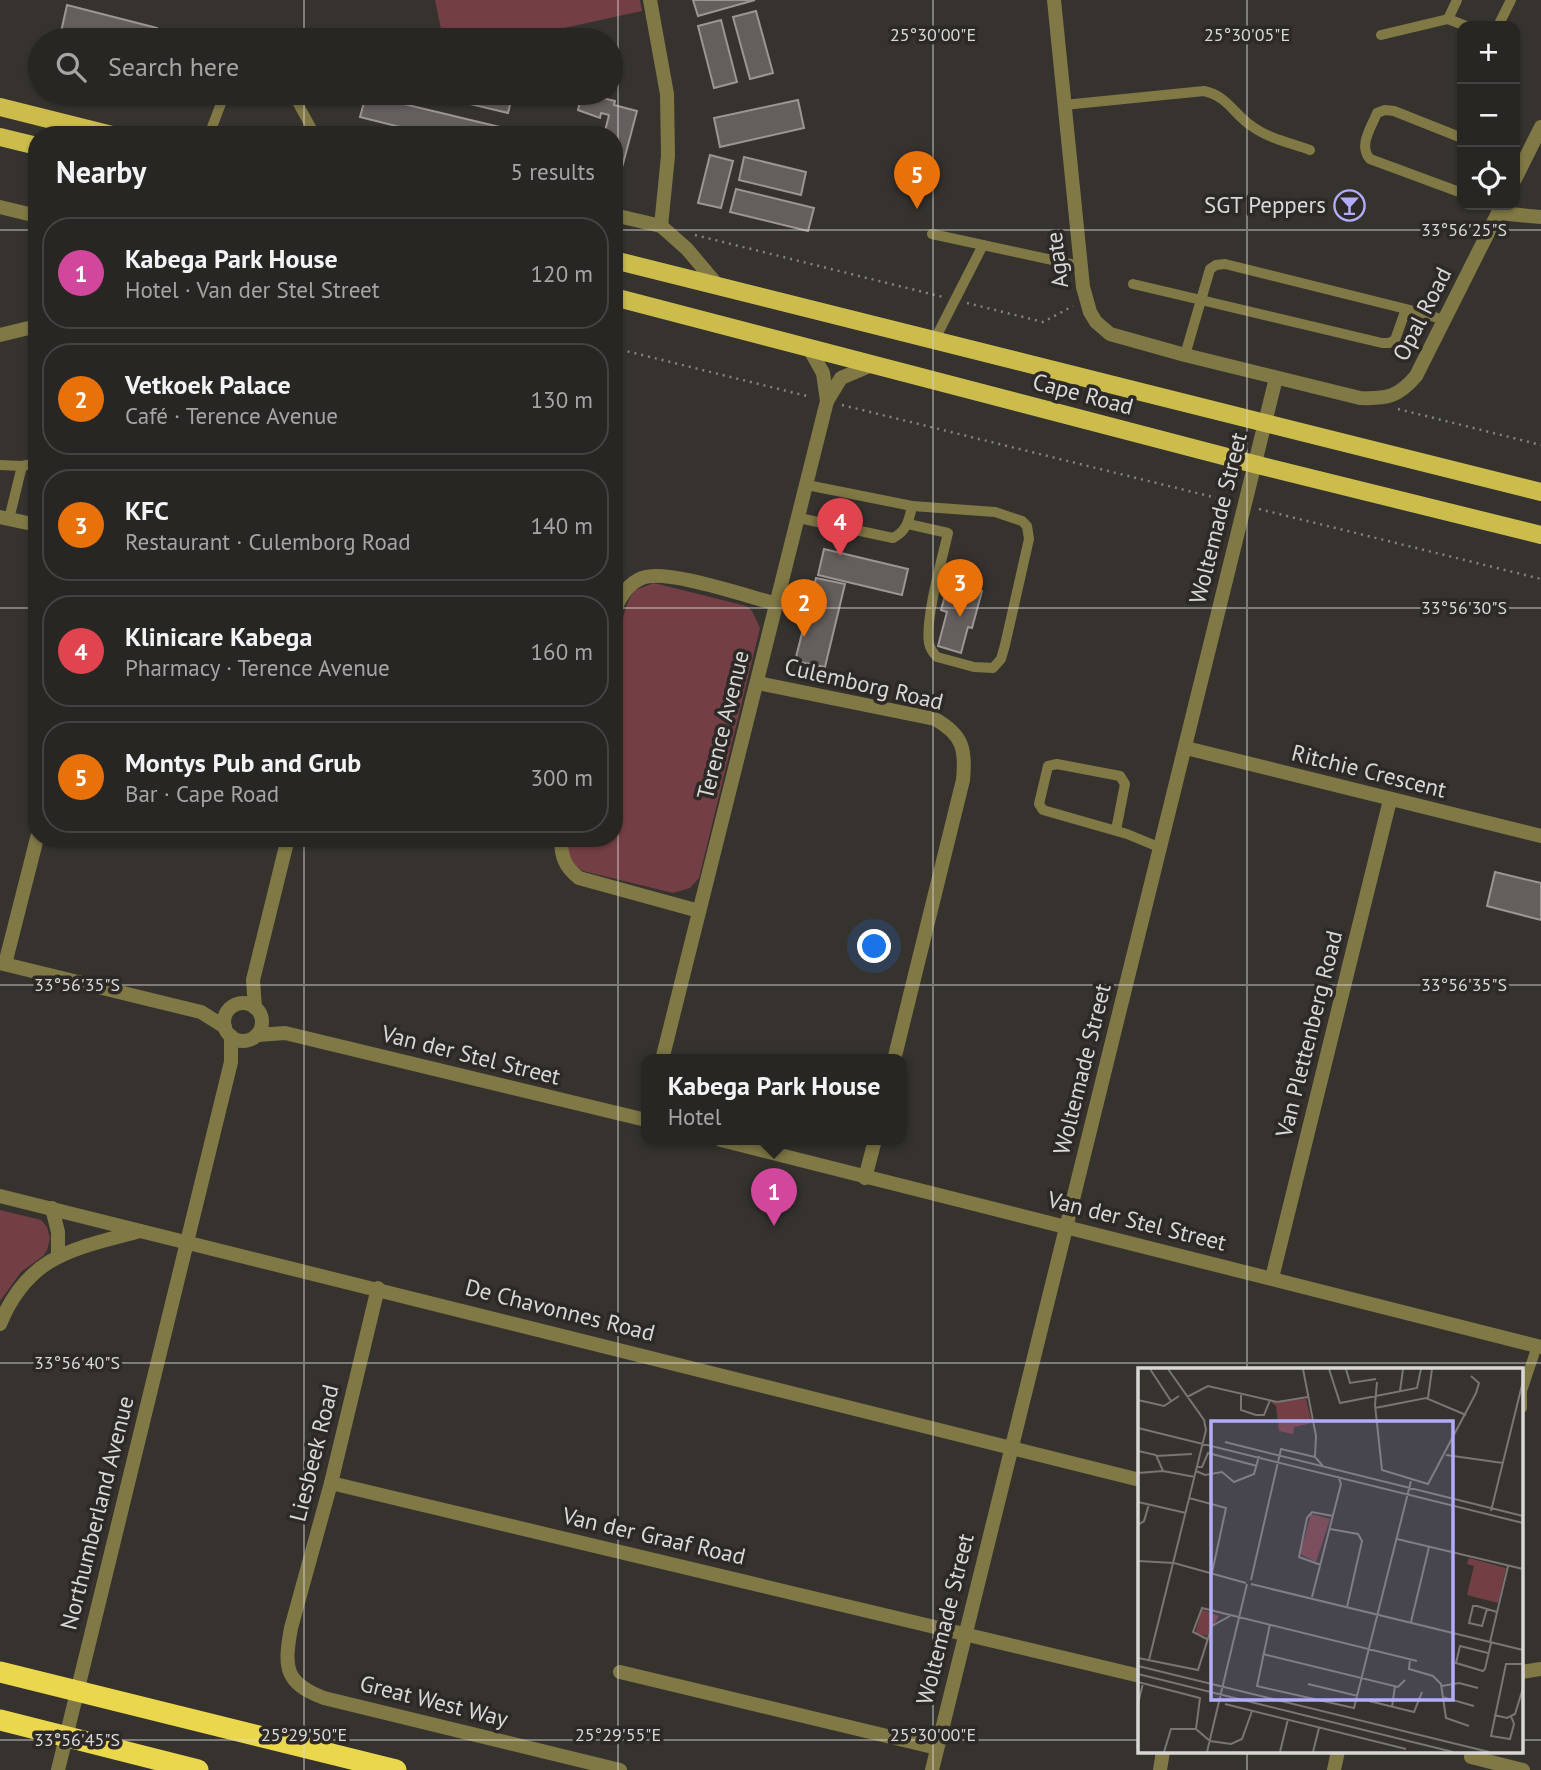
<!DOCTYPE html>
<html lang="en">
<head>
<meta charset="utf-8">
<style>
  body { margin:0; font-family:"PT Sans",sans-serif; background:#343230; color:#f1f3f6 }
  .controls { position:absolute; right:21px; top:21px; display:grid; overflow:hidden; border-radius:14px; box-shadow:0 2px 5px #0004 }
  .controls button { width:63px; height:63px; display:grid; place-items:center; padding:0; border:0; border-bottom:2px solid #444341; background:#282623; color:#f1f3f6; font:35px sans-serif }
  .you { position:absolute; left:875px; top:947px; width:24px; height:24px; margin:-18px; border:5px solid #fff; border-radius:50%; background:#1a73e8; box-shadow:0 0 0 10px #1a73e833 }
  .badge { display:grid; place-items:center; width:46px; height:46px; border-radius:50%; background:#0b8043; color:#fff; font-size:23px; font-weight:700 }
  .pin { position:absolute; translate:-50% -58px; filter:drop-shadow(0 2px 4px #0008) }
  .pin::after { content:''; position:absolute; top:37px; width:24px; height:21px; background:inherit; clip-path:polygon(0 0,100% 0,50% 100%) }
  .popup { position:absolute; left:641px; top:1054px; width:266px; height:91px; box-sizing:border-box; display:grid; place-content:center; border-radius:14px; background:#282623; filter:drop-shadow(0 2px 5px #0005); font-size:23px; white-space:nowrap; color:#a5a5a6 }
  .popup b { font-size:26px; color:#f1f3f6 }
  .popup::after { content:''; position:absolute; left:50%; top:100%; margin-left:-14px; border:14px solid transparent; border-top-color:#282623 }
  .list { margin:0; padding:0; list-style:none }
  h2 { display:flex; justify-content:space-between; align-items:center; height:91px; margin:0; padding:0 28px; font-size:30px }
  h2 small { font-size:23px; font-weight:400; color:#a5a5a6 }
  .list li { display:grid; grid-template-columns:46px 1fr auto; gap:21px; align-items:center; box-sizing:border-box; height:112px; margin:0 14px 14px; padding:0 14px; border:2px solid #444341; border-radius:28px }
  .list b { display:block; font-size:26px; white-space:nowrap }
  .list p { margin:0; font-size:23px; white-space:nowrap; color:#a5a5a6 }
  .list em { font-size:23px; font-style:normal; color:#a5a5a6 }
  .icon { flex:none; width:38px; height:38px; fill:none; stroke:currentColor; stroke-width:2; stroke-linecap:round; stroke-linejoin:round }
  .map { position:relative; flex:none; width:1541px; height:1770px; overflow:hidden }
  .search { position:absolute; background:#282623; box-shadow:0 2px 5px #0004; left:28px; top:28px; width:595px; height:77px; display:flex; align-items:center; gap:18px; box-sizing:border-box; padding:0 24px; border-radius:38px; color:#a5a5a6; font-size:26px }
  .panel { position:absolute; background:#282623; box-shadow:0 2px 5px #0004; left:28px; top:126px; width:595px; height:721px; border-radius:28px }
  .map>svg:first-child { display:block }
  .green { fill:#743f44 }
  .building { fill:#645f5d; stroke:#9b9593; stroke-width:2 }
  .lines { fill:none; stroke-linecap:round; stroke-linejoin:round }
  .path { stroke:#858380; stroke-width:2.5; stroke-dasharray:2 5; stroke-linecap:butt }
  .lane { stroke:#807946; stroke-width:10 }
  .street { stroke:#807946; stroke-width:14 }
  .primary { stroke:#ccbc4c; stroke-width:18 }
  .highway { stroke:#ead74b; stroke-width:21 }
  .ticks { fill:none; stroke:#dad8d6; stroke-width:2; stroke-opacity:0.45 }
  .labels { text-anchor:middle; stroke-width:7; stroke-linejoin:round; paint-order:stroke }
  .poi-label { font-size:23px; fill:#dad8d6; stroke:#2c2926; text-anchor:end }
  .street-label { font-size:23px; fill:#dad8d6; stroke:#2c2926 }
  .inset-road { fill:none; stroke:#787572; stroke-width:2 }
  .view { fill:#b1adfa; fill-opacity:0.15; stroke:#b1adfa; stroke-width:3.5 }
  .inset-edge { fill:none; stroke:#dad8d6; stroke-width:3.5 }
  .ticks-label { font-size:18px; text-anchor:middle; fill:#dad8d6; stroke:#2c2926; stroke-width:7; stroke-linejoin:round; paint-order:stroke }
</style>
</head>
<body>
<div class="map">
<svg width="1541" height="1770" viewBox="0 0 1541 1770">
  <rect width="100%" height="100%" fill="#36332f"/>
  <g class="green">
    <path d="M435,0H640L642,11L532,35L531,40H439L441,29Z"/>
    <path d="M654,583L746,606L752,611L760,628L699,878L690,888L673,893L583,871C571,864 567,852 569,838H614V655L626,606L631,596L635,590Z"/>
    <path d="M0,1210L41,1220L47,1227L50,1238L47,1250L43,1256L21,1272L0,1301Z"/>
  </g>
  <g class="building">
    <path d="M693,0H755L698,16Z"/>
    <path d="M67,5L157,28L154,40H95L61,32Z"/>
    <path d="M756,11L773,73L750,79L733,17Z"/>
    <path d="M721,20L737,82L714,88L698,26Z"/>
    <path d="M424,93H513L508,113Z"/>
    <path d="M582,93L615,101L614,105L637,111L619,179L614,177V135H604L609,115L601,113L600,118L578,110Z"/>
    <path d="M366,95L504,128L502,135H432L360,117Z"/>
    <path d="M798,100L804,128L720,147L714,118Z"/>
    <path d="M710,155L733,161L721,208L698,203Z"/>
    <path d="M744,157L806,172L801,195L739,180Z"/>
    <path d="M736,189L814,208L808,231L730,212Z"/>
    <path d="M824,549L908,569L902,595L818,575Z"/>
    <path d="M816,578L845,584L825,667L795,661Z"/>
    <path d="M949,582L982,591L972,628L968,627L961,653L938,646L947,612L941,610Z"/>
    <path d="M1495,872L1541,883V920L1487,906Z"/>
  </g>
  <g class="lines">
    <g class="path">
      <path d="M695,235L943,297"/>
      <path d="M967,303L1043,322L1073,306"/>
      <path d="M614,348L811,397"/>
      <path d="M842,405L1229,501"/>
      <path d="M1398,409L1541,445"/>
      <path d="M1259,509L1541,579"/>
      <path d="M965,587L972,562"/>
    </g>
    <g class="lane">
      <path d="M1448,19L1466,26"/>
      <path d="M1498,26L1511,0"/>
      <path d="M1381,35L1448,19L1457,0"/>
      <path d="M289,93L295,98L313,131L318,135"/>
      <path d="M1064,105L1204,91C1228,96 1234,115 1253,127C1270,139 1291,143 1310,150"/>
      <path d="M209,135L225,93"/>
      <path d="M1462,138L1394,111L1385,110L1377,113C1371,128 1358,146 1370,159L1462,193"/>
      <path d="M932,234L1080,266"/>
      <path d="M1133,284L1201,300L1185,355"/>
      <path d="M1406,309L1225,264L1216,265L1210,269L1201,300L1382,343H1389L1395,340L1406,309L1445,320"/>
      <path d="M935,339L983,245"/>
      <path d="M0,465L22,466L37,463"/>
      <path d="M807,485L912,506L995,512L1022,521L1027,526L1029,539L1005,645L1001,659L993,668L974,667L937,657C933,653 930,649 929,643C925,619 942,559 948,533L908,524"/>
      <path d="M799,518L893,538C907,531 909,520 912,506"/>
      <path d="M9,519L22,466"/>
      <path d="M1116,830L1125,784L1120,776L1057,764L1048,766L1039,804L1043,810L1127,834L1161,848"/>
      <path d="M1522,1391L1537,1346"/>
      <path d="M1522,1393V1408"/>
    </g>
    <g class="street">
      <path d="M650,0L667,94L668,156L661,226"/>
      <path d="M1054,0L1083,287L1090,312L1096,322L1110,334L1185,355L1360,398C1387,399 1398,397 1416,376L1502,205"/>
      <path d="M1515,179L1541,127"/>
      <path d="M0,207L37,216"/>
      <path d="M1498,213L1541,217"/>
      <path d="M614,215L661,226L687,249L719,287"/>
      <path d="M0,335L37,326"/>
      <path d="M809,348L823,373L827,401"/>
      <path d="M0,517L37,525"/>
      <path d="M614,610C621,597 627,584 642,578C666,568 749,597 777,604"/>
      <path d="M758,683L935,719C963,735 966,749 963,780L894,1060"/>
      <path d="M1186,748L1541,836"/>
      <path d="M561,838C561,857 565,867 579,878L699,911"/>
      <path d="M0,963L201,1012L225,1027"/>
      <path d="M5,964L37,838"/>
      <circle cx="243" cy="1022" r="19"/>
      <path d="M255,1008L253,980L288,838"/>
      <path d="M257,1035L285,1033L646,1120"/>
      <path d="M662,1060L827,401L841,378L874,364"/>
      <path d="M721,1140L1541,1347"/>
      <path d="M865,1178L875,1140"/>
      <path d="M0,1196L1140,1480"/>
      <path d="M52,1208L58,1232V1255"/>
      <path d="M1272,1278L1390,800"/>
      <path d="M378,1288L331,1483L291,1628C284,1667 284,1683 324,1698L620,1770"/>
      <path d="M0,1324C29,1254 74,1249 140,1231"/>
      <path d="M331,1483L1140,1676"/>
      <path d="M620,1672L937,1748"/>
      <path d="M1522,1672L1541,1669"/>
      <path d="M1471,1757L1523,1770"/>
      <path d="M58,1770L231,1062V1036"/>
      <path d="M932,1770L1276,378"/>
      <path d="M1160,1770L1163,1751"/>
      <path d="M1334,1770L1338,1751"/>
    </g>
    <g class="primary">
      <path d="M0,107L112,135"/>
      <path d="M0,137L37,146"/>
      <path d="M614,260L1541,492"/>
      <path d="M614,297L1254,464L1541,535"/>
    </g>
    <g class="highway">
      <path d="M0,1672L396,1770"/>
      <path d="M0,1720L198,1770"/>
    </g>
  </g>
  <path class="ticks" d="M304,0V40M618,0V1770M933,0V1770M1247,0V1369M304,93V135M0,230H37M614,230H1541M0,608H37M614,608H1541M304,838V1770M0,985H1541M0,1363H1541M0,1740H1140M1522,1740H1541M1247,1751V1770"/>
  <defs>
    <symbol id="bar-ring" viewBox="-11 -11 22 22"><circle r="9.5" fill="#2c2926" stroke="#b1adfa" stroke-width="1.5"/><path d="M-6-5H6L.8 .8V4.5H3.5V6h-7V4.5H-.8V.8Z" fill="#b1adfa"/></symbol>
  </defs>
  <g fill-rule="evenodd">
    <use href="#bar-ring" x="1332" y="188" width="35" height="35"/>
  </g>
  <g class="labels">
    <g class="poi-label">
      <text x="1326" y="213">SGT Peppers</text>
    </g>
    <g class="street-label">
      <text transform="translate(1057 260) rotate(-97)" y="8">Agate</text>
      <text transform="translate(1422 314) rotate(-63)" y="8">Opal Road</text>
      <text transform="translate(1083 394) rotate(15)" y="8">Cape Road</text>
      <text transform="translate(1218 518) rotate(-76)" y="8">Woltemade Street</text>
      <text transform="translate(864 684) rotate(13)" y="8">Culemborg Road</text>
      <text transform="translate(723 725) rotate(-76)" y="8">Terence Avenue</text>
      <text transform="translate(1369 771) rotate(14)" y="8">Ritchie Crescent</text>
      <text transform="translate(1309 1034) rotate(-76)" y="8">Van Plettenberg Road</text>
      <text transform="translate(471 1055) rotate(14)" y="8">Van der Stel Street</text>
      <text transform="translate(1082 1069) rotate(-76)" y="8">Woltemade Street</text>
      <text transform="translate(1137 1221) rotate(14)" y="8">Van der Stel Street</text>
      <text transform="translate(560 1310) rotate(14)" y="8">De Chavonnes Road</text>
      <text transform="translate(314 1453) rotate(-76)" y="8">Liesbeek Road</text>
      <text transform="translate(97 1513) rotate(-76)" y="8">Northumberland Avenue</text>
      <text transform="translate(654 1536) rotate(13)" y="8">Van der Graaf Road</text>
      <text transform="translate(945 1619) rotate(-76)" y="8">Woltemade Street</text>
      <text transform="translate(434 1701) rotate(14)" y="8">Great West Way</text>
    </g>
  </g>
  <g transform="translate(1138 1368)">
    <rect width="385" height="385" fill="#36332f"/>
    <path d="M168,31L174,55L156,59L155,66L141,63L138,38L133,34ZM173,146L192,151L178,194L162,186ZM331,190L368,200L360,235L329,227L336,198L329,196ZM64,241L81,248L69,268L57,265Z" fill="#743f44"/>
    <path class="inset-road" d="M12,1L33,33M165,1L178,68L177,89L185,98M191,1L202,35L279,20L283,1M208,1L212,15L238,11M239,14L237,37L244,102L290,116L338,25L341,15L333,8M262,23L265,1M103,25V42L118,47H126L132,32M49,29L70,18L139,34L170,29M290,30L294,1M0,32L26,38L41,28M237,40L288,30L328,47M0,60L385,155M87,74L385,148M0,83L18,87L25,103M308,87L365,95M18,88L54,86M60,99H64L70,85L119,98M58,103L67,107L84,104L96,114L116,106L121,88M0,105L25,103L57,109M51,130L88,140L74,205M0,134L48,145M353,143L385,13M0,157L6,153L11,136M192,161L220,166L224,173L209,239M259,171L385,201M0,193L36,195L108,215M183,197L161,189L169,150L174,144L195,148M113,212L143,81L177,89M113,216L385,282M174,229L203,116L200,108M349,241L344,258L331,255L335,238H339L359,244M273,254L291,179M132,256L119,318L216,340L273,113M69,271L55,264L64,240L279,293M352,274L370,198M350,285L322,278L318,295L345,303L347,301L353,275M125,286L260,319L267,312M0,290L60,302L74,258L92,248M272,291L271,301L295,308L303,316L308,350L331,358M11,292L68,62L66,52L30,1M0,298L351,384M0,306L315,384M0,314L62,330L58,361L72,373L93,376L104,371L114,343M170,316L220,328M304,318L321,315L340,320M304,329L336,338M231,333L276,344L284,324M0,336L5,315M87,336L268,381M254,339L257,318M356,347L369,350L377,346L385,320M373,348L376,356L372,371L353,368L368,296H385M26,384L33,361H58M69,384L109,216M142,384L150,351M175,384L181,360"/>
    <path class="view" d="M73,53H315V332H73Z"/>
    <rect width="385" height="385" class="inset-edge"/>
  </g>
  <g class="ticks-label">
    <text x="933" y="41">25°30'00"E</text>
    <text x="1247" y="41">25°30'05"E</text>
    <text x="1464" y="236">33°56'25"S</text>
    <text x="1464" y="614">33°56'30"S</text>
    <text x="77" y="991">33°56'35"S</text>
    <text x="1464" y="991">33°56'35"S</text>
    <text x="77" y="1369">33°56'40"S</text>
    <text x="304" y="1741">25°29'50"E</text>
    <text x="618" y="1741">25°29'55"E</text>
    <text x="933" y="1741">25°30'00"E</text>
    <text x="77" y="1746">33°56'45"S</text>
  </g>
</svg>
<div class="controls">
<button>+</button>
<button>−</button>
<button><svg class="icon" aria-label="locate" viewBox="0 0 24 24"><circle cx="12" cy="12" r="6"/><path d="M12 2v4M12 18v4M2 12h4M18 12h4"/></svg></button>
</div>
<div class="you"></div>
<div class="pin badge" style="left:774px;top:1226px;background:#d1479c">1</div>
<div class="popup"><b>Kabega Park House</b>Hotel</div>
<div class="pin badge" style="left:804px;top:637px;background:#e8710a">2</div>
<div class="pin badge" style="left:960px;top:617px;background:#e8710a">3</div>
<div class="pin badge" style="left:840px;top:556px;background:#e0444e">4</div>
<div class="pin badge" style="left:917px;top:209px;background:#e8710a">5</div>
<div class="search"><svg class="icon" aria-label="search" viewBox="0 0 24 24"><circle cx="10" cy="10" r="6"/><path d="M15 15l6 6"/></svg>Search here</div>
<section class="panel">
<h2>Nearby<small>5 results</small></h2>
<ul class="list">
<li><span class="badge" style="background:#d1479c">1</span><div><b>Kabega Park House</b><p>Hotel · Van der Stel Street</p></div><em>120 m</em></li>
<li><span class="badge" style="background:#e8710a">2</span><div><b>Vetkoek Palace</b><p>Café · Terence Avenue</p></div><em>130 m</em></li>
<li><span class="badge" style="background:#e8710a">3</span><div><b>KFC</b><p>Restaurant · Culemborg Road</p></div><em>140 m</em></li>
<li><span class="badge" style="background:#e0444e">4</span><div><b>Klinicare Kabega</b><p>Pharmacy · Terence Avenue</p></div><em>160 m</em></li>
<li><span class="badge" style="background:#e8710a">5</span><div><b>Montys Pub and Grub</b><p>Bar · Cape Road</p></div><em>300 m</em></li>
</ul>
</section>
</div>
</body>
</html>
